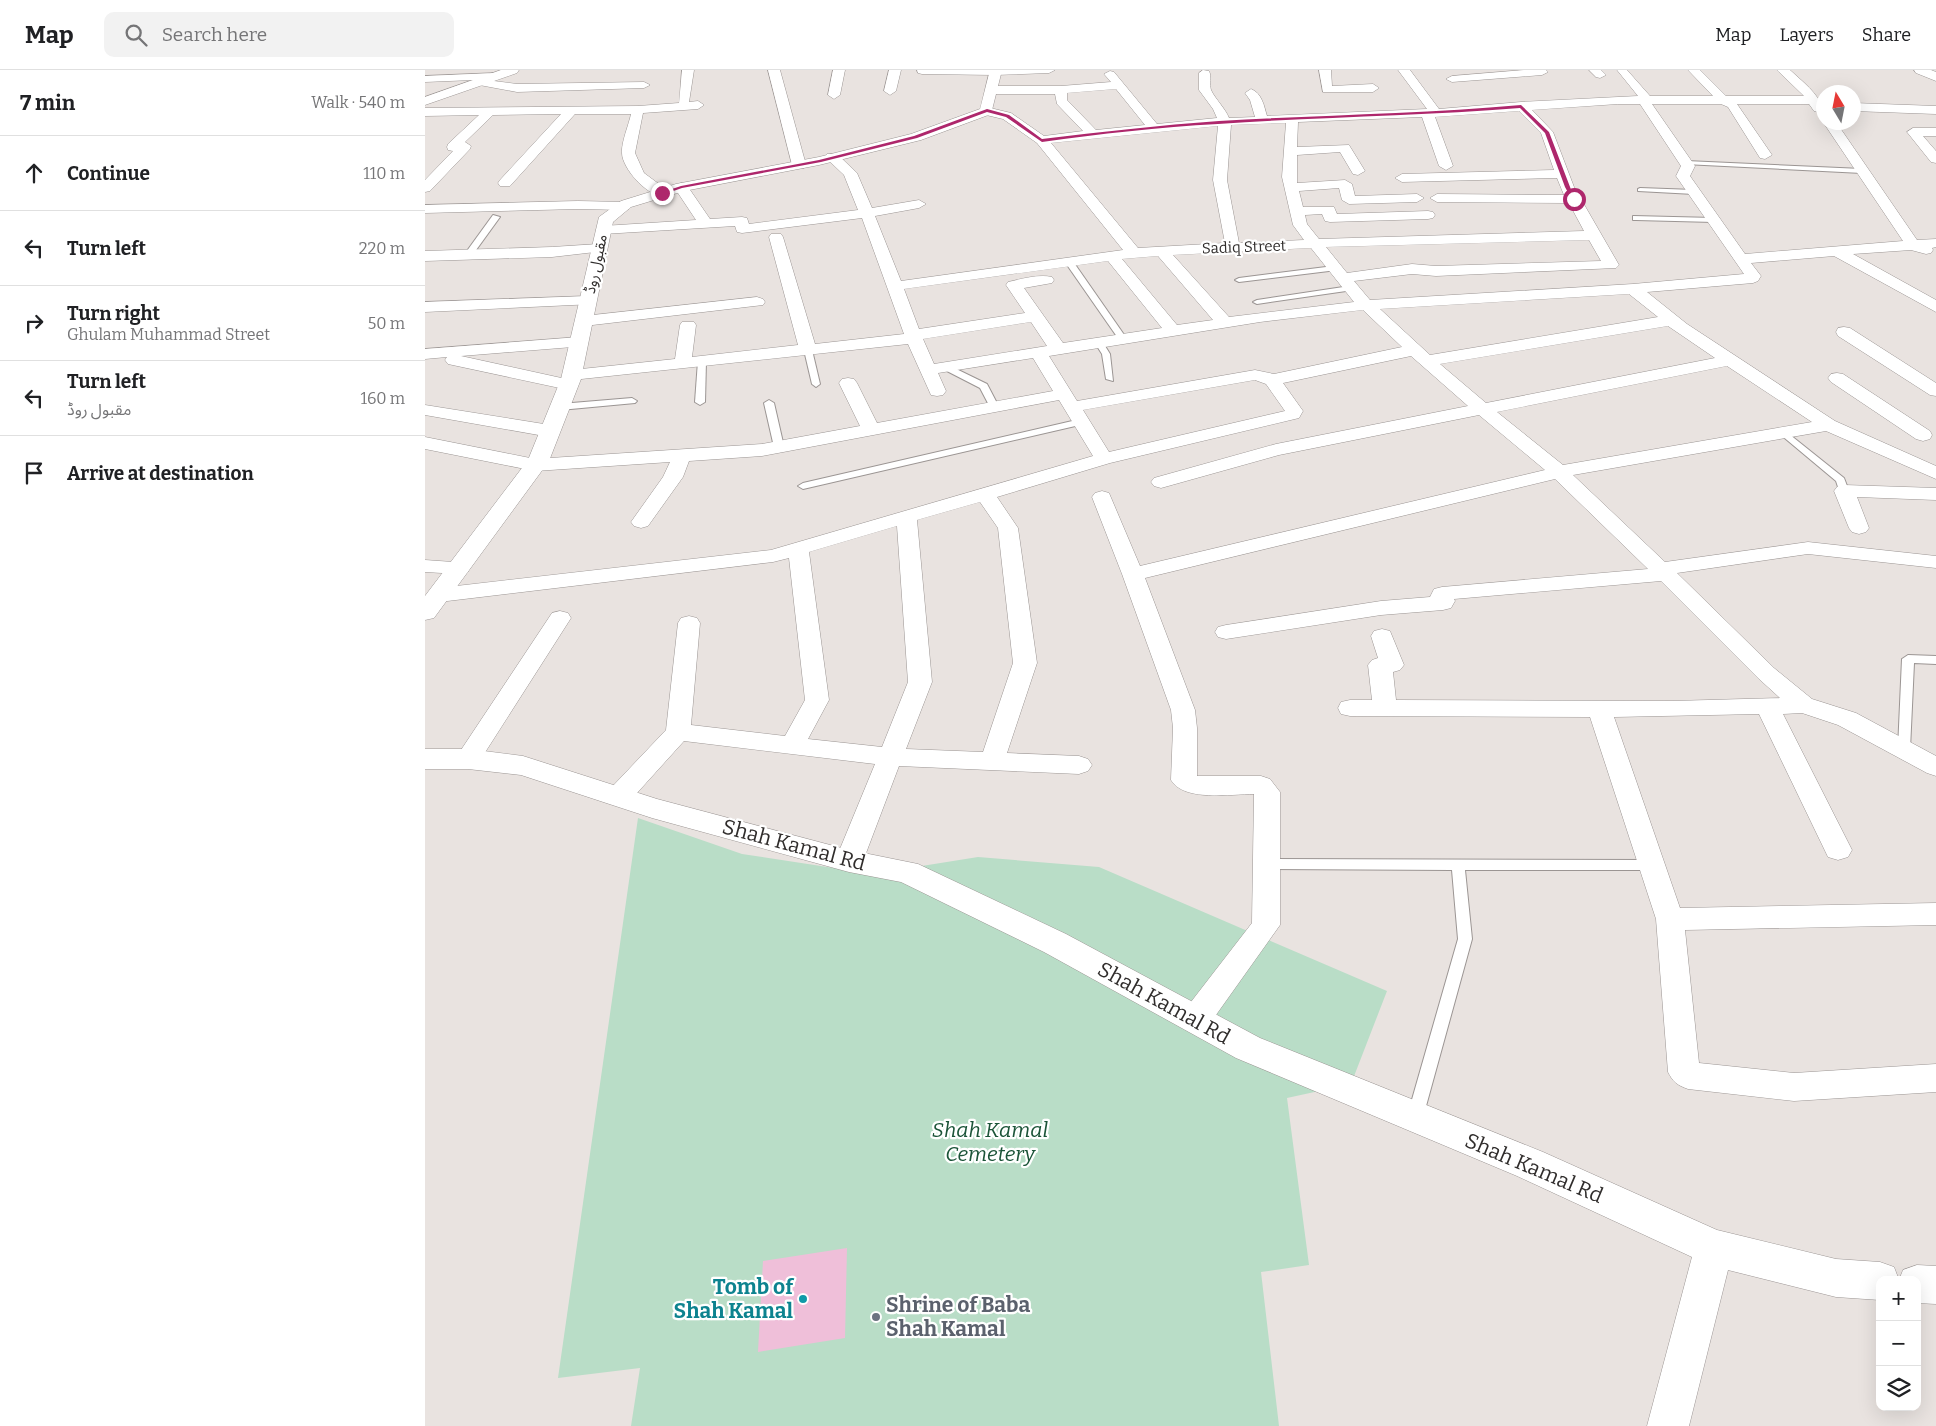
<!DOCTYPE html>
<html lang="en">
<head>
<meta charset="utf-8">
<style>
  body { margin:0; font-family:Bitter,"Noto Sans Arabic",serif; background:#f2f2f2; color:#202124 }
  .controls { position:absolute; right:15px; bottom:15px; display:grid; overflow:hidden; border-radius:10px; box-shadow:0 5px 20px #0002 }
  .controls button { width:45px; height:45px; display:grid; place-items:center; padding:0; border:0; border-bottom:1px solid #e0e0e0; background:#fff; color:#202124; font:25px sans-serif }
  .compass { position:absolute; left:1391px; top:15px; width:45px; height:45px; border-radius:50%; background:#fff; box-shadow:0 5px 20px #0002; rotate:350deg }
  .stop { position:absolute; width:15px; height:15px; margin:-11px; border:4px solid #ae276c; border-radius:50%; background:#fff }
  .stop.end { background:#ae276c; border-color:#fff; box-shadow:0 1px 5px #0008 }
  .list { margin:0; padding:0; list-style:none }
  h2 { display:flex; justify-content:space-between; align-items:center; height:65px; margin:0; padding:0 20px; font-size:21px }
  h2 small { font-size:16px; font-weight:400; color:#757577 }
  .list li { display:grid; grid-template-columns:32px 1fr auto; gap:15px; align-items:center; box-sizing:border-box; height:75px; padding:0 20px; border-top:1px solid #e0e0e0 }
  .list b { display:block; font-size:19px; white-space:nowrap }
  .list p { margin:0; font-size:16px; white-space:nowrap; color:#757577 }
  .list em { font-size:16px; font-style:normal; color:#757577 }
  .icon { flex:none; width:28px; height:28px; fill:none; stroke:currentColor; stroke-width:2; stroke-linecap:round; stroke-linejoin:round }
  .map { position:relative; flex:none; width:1511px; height:1356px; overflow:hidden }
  header { display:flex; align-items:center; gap:30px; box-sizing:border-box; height:70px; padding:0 25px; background:#fff; border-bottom:1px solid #e0e0e0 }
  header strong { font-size:24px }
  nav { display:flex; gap:28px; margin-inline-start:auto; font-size:18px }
  .search { width:350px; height:45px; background:#f2f2f2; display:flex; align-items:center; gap:12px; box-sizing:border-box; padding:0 18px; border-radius:10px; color:#757577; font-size:19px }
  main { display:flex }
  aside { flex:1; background:#fff }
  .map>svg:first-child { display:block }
  .green { fill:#b9ddc7 }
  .building { fill:#efbfd9 }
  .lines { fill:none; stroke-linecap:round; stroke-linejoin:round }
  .service-casing { stroke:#9b9593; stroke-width:2 }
  .minor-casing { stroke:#9b9593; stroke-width:1 }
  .tertiary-casing { stroke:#9b9593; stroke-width:1 }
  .service { fill:#fff; fill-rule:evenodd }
  .minor { fill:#fff; fill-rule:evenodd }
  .tertiary { fill:#fff; fill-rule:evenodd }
  .route { fill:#ae276c }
  .culture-dot { fill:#0f9aa8; stroke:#fff; stroke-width:2 }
  .worship-dot { fill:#6b7280; stroke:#fff; stroke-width:2 }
  .labels { text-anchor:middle; stroke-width:4.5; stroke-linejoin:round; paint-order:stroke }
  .far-street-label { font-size:15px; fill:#302d2c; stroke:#fff }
  .near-street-label { font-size:21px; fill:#302d2c; stroke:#fff }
  .near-park-label { font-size:21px; font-style:italic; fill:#1b5438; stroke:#fff }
  .near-culture-label { font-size:21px; font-weight:bold; fill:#0d838f; stroke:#fff; text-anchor:end }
  .near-worship-label { font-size:21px; font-weight:bold; fill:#5b616d; stroke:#fff; text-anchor:start }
</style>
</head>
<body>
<header>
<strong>Map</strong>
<div class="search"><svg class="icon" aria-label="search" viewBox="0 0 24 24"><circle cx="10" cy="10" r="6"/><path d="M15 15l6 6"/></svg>Search here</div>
<nav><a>Map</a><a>Layers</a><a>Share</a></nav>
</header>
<main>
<aside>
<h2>7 min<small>Walk · 540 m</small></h2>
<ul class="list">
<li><svg class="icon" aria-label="ahead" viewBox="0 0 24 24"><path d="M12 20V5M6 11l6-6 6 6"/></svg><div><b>Continue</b></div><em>110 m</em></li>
<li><svg class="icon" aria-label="left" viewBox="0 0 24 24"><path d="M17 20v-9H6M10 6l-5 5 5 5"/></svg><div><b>Turn left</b></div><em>220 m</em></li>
<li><svg class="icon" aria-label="right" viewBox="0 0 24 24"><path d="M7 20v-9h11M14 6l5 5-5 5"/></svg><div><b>Turn right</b><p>Ghulam Muhammad Street</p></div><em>50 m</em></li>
<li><svg class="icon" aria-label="left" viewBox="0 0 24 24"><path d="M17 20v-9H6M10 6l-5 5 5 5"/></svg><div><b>Turn left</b><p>مقبول روڈ</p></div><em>160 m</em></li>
<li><svg class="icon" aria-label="arrive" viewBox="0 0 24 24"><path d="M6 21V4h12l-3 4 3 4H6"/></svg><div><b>Arrive at destination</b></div></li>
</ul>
</aside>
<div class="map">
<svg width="1511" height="1356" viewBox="0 0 1511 1356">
  <rect width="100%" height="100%" fill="#e9e3e0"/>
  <path class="green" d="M213,748L317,784L422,800L453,803L553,787L674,797L962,921L926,1014L862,1028L884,1195L836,1202L854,1356H206L215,1298L133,1308Z"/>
  <path class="building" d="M422,1178L420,1268L333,1282L338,1191Z"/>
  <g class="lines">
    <defs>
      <g id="service">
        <path d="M1261,91L1437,99L1440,101L1437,103L1259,94L1258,93Z"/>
        <path d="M1215,118L1269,120L1272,122L1269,124L1213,121V119Z"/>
        <path d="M68,145L75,147L46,187H40L39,185Z"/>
        <path d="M1208,146L1289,148L1293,150L1289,152L1211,150H1208Z"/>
        <path d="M641,190H647L702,269L701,271H695L640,192Z"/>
        <path d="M909,196H912V200L814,212L810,210L814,208Z"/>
        <path d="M925,216H928V220L832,234L828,232L832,230Z"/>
        <path d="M671,271H677L685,284L688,311L681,309L677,284L670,273Z"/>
        <path d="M383,277L387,280L395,314L391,317L387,314L379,280Z"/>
        <path d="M277,288L281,291L280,332L275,335L270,332L273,291Z"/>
        <path d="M521,294L562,314L574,337L572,339H566L555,318L518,299L517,297Z"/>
        <path d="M207,328L212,331L210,333L135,340L130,337L135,334Z"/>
        <path d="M344,330L349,333L359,377L354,380L349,377L339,333Z"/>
        <path d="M656,349L661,352L659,354L378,419L373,416L378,413Z"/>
        <path d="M1359,360L1419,408L1424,421L1423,423H1415L1411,411L1356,365L1354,363Z"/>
        <path d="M1483,585L1511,586V594L1489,593L1485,679L1479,683L1473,679L1477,589Z"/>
        <path d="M841,789L1226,790L1231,791L1233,795L1231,799L1226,800H1040L1047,869L998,1047L996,1052L990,1054L984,1052L982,1047L1033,869L1027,800L841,799L836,798L834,794L836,790Z"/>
      </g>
      <g id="minor">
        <path d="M257,0H269L264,32L273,31L279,35L273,39L218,43L210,83L219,103L242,120L244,123L242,126C225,130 197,99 197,83C196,73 204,54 206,44H150L85,116H75L73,113L75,110L136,44L68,45L40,72L46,76L45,79L5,121L0,122V110L28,81L23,80L22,77L23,74L54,45L0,46V38L213,36L254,33Z"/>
        <path d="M343,0H355L381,95L379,98H369L367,95Z"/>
        <path d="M408,0H420L415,25L409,29L403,25Z"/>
        <path d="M464,0H476L471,21L465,25L459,21Z"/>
        <path d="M492,0H630L624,3L570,5L497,4L493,3Z"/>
        <path d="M778,0L784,1C787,7 784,14 786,20C791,30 800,38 804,48L830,47L825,30L820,23L826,19C837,23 839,36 842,46L1002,39L973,0H985L1014,39L1096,32L1213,26L1192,0H1202L1225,26H1288L1263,0H1275L1301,26H1379L1352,0H1365C1378,12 1393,23 1398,39L1393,42L1389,41L1384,34H1312L1347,85L1340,89L1335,88L1303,37L1296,34H1227L1270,96L1265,106L1320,184L1478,171L1398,52V51V52H1411L1492,170L1511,169V177L1507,178L1508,180L1506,183L1501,184L1486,180L1428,184L1511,230V242L1409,186L1326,193L1336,206L1333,211L1328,213L1222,222L1262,254L1410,351L1511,396V409L1401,361L1148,405L1240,492L1383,472L1511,486V498L1383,484L1252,503L1349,598L1387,629L1431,643L1511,686V706L1502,703L1413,655L1377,643L1358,644L1427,780L1423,787L1413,790L1403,787L1334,644L1189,647L1255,838L1511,833V855L1260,860L1274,993L1369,1003L1511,994V1022L1369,1031L1263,1019C1252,1015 1248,1012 1243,1002L1231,849L1165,647L925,646L916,644L913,638L916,632L925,630H947L943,595L947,590L953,588L946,566L949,561L957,559L965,561L979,595L975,600L968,602L971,630L1248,631L1355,628L1333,608L1236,511L1029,529L1030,531L1026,538L1018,540L956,545L801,569L793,567L790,562L793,557L801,555L956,531L1005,527L1009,519L1017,517L1223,499L1130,409L720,508L770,640L772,658V706H836L845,709L855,722V855L781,959L770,963L759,959L755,950L759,941L827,853L829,724C806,724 759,732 746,710L748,658L746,640L697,504L667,427L670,423L677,421L684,423L715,496L1120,400L1054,345L854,385L736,418L729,416L726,412L729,408L851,374L1043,336L986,286L858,313L878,341L874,348L685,393L572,427L593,458L612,593L582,683L654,686L663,689L667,695L663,701L654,704L474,696L438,791L434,798L424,801L414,798L410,791L450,694L259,671L203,733L194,735L185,733L181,726L185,719L241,660L253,553L256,548L264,546L272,548L275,553L266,655L360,666L380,630L364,488L348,492L14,532L6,530L3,525L6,520L14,518L346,480L668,386L634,330L337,386L264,391L258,407L223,456L216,458L209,456L206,452L238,407L245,392L110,401L0,379V367L110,389L337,374L435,356L414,313L417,309L423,308L429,309L432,313L452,353L628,321L608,288L513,303L521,321L518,325L512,326L506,325L483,274L147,310L141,309L138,305L141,301L147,300L250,289L255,255L257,252H269L271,255L267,287L373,275L344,167L346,164H356L358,167L390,274L479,264L437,148L317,163L312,162L310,156L178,164L173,163L171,160L173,157L178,156L271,150L249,117L256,113L261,114L285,149L317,147L322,148L324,154L433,140L419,105L400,87L402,84H412L432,103L447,138L494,130L501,134L494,138L450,146L476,211L698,180L612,73L578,49L557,44L555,41L561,37L586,43L619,66L658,61L632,34L630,24H566L560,20L566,16H636L686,12L679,4L685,1L689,2L732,54L792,48L788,39L774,20V3ZM691,19L720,55L671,60L642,30V23ZM1193,34H1215L1256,96L1251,106L1319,204L1208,214L945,230L929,211L987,204L1011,206L1191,198L1194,195L1149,117L1128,62L1107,40ZM1094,41L1116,63L1129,100L977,104L970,108L977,112L1132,108L1139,125L1012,124L1005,128L1012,132L1144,133L1159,161L894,169L882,154L880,145L897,144L900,151L905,152L1003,149L1008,148L1010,145L1008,142L1003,141L912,144L909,137H878L874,121L914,118L917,130L924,134L992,132L999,128L992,124L930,126L927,114L920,110L872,113V85L915,82L928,104L933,105L940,101L924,75L872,77L873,52L997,47L1014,96L1021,100L1028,96L1010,47ZM861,53L857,107L868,155L879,170L814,173L802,110L806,55ZM793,56L788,110L800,173L713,178L626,73ZM1164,170L1176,191L1011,196L987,194L922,203L901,177ZM886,178L929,232L804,247L748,185ZM733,186L788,250L752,255L697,189ZM683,191L737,258L638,273L599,218L627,213L629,210L627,207C614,204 596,209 583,212L581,215L600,243L494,259L479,219ZM1204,224L1233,247L1005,285L955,239ZM938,240L977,277L849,304L830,300L652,331L624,286L835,252ZM606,252L622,276L509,294L498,269ZM1243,256L1290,288L1061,333L1015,294ZM1302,296L1387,352L1138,395L1072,342ZM830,310L841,314L860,341L684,382L658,340ZM555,432L573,458L588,593L558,682L481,679L507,612L492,450ZM472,456L483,612L457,677L383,669L404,630L384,482Z"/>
        <path d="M894,0H906L907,16L948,14L954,18L948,22H898Z"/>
        <path d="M1099,0H1121L1123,2L1117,5L1027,12L1021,9L1027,6Z"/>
        <path d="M1164,0H1176L1181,5L1175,8L1171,7Z"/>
        <path d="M69,3L75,6L73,8L61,10L92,14L219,12L225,15L219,18L92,22L49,14L48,10L0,12V6Z"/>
        <path d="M1428,33L1511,36V44L1428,41Z"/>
        <path d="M1488,58H1511V66H1498L1511,81V93L1506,92L1482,62Z"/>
        <path d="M153,131L199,132L204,133L206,136L204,139L199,140L153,139L0,143V135Z"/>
        <path d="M174,174L179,175L181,178L179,181L127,187L0,191V181L127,177Z"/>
        <path d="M163,226L169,228L171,231L169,234L0,242V232Z"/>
        <path d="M332,227L338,229L340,232L338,235L159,256L153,254L151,251L153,248L159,246Z"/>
        <path d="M1419,257L1425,258L1511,313V326L1505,325L1413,266L1411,262L1413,258Z"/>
        <path d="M154,267L160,268L162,272L160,276L36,286L150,311L153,315L150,319L144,320L23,294L20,290L22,287L0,289V279Z"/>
        <path d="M1412,303L1418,304L1505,361L1507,365L1505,369L1498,371L1491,369L1406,312L1403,308L1406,304Z"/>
        <path d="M0,335L125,355L132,357L134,361L132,365L125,367L0,345Z"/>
        <path d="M1419,415L1511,418V430L1432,427L1444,458L1441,462L1434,464L1427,462L1424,458L1409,421L1412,417Z"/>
        <path d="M0,490L42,493L45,498L42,503L34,504L0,502Z"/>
        <path d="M135,541L143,543L146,548L52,695L43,698L34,695L30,689L34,683L127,543Z"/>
      </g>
      <g id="tertiary">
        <path d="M76,0H94L92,3L0,35V27Z"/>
        <path d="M565,0H577L566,44L496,70L394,95L259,121L206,137L188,152L156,309L124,391L9,548L0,550V526L103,390L136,309L174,147L196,131L251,114L394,87L486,64L555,39Z"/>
        <path d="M1489,0H1506L1511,2V11L1491,3Z"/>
        <path d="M0,679H43L98,686L232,729L424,780L493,794L641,864L835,968L1118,1082L1292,1160L1411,1189L1455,1192L1469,1197L1474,1210H1455V1230L1411,1227L1303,1200L1264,1356H1222L1267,1187L1092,1106L811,988L619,882L476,812L424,802L227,748L96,705L43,699H0Z"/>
        <path d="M1492,1195L1511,1196V1234L1492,1233V1210H1474L1478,1200Z"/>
      </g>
    </defs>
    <use href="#service" class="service-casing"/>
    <use href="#minor" class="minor-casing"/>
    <use href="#tertiary" class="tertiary-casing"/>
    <use href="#service" class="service"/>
    <use href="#minor" class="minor"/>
    <use href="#tertiary" class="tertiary"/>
  </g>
  <path class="route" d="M1096,35L1124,62L1150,130H1147L1140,117L1120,63L1095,38C995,46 894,47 793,54C734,57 675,64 617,72L581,47L562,42L492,68L396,92L257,118L237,125L235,123L256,116L394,90L489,66L562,39L584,45L617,69C676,62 735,55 794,51C895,45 996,44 1096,35Z"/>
  <circle class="culture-dot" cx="378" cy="1229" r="5"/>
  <circle class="worship-dot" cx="451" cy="1247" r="5"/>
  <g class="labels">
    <g class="far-street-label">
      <text transform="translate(819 177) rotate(-2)" y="5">Sadiq Street</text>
      <text transform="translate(171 194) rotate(-78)" y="5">مقبول روڈ</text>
    </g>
    <g class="near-street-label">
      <text transform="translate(369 775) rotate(15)" y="7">Shah Kamal Rd</text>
      <text transform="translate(739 933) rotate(29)" y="7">Shah Kamal Rd</text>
      <text transform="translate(1109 1098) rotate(23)" y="7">Shah Kamal Rd</text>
    </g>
    <g class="near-park-label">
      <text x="565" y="1067">Shah Kamal<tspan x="565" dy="24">Cemetery</tspan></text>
    </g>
    <g class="near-culture-label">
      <text x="368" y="1224">Tomb of<tspan x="368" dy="24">Shah Kamal</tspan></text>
    </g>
    <g class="near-worship-label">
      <text x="461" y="1242">Shrine of Baba<tspan x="461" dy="24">Shah Kamal</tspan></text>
    </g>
  </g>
</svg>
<div class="controls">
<button>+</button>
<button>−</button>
<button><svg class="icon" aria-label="layers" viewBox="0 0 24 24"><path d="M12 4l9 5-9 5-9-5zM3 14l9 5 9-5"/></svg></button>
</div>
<svg class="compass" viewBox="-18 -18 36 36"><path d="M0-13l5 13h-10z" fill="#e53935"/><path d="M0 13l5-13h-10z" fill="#757577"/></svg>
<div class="stop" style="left:1149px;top:129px"></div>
<div class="stop end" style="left:237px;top:123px"></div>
</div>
</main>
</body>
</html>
